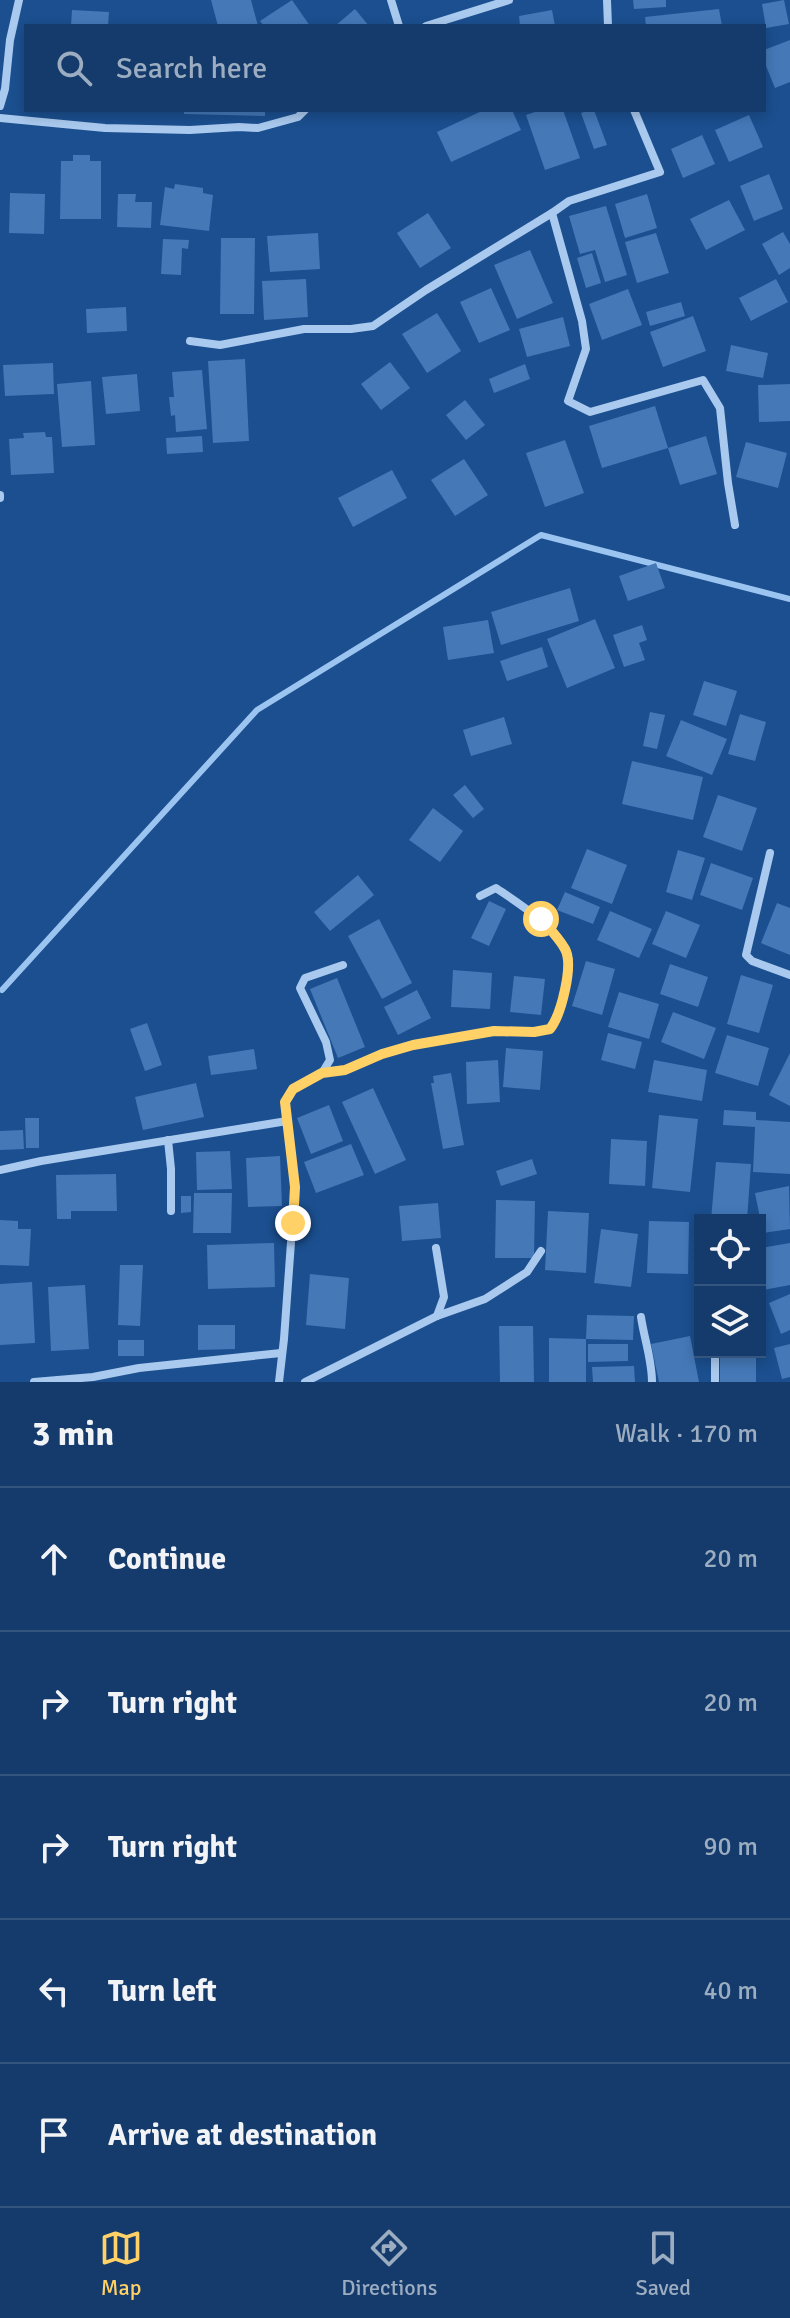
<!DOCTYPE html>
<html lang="en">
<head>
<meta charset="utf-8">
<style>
  body { margin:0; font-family:Signika,sans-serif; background:#1d4271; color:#f1f3f6 }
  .controls { position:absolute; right:24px; bottom:24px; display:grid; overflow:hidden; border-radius:0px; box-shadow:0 4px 12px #0003 }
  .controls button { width:72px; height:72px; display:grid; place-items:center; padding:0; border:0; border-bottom:2px solid #33557e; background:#143b6b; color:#f1f3f6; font:40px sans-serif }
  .stop { position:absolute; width:24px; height:24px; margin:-18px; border:6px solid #ffd166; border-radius:50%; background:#fff }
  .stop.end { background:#ffd166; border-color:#fff; box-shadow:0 2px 8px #0008 }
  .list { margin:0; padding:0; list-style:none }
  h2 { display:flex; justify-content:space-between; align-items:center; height:104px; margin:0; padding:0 32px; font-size:34px }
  h2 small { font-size:26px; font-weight:400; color:#9dadc1 }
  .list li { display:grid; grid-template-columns:52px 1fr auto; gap:24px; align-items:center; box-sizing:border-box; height:144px; padding:0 32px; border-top:2px solid #33557e }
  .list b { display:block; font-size:30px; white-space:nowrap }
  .list em { font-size:26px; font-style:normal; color:#9dadc1 }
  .icon { flex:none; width:44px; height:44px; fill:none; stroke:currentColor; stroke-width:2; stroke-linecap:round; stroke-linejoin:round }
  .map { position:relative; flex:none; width:790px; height:1382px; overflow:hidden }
  .search { position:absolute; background:#143b6b; box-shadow:0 4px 12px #0003; left:24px; right:24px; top:24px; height:88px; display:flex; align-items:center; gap:20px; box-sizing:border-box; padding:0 28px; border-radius:0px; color:#9dadc1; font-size:30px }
  .sheet { height:824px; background:#143b6b }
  nav { display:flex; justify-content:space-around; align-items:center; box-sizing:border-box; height:112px; border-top:2px solid #33557e; background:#143b6b; font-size:22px; color:#9dadc1 }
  nav a { display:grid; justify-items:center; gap:4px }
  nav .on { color:#ffd166 }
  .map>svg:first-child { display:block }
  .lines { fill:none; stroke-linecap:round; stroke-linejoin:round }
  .stream { stroke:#9cc4f0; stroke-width:6 }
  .building { fill:#4478b7 }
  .minor { stroke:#a9c9ee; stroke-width:8 }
  .route { stroke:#ffd166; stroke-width:10 }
</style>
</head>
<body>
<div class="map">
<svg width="790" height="1382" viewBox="0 0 790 1382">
  <rect width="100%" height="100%" fill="#1b4f8f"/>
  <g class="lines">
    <path class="stream" d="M2,990L257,710L541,535L790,599"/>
  </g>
  <g class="building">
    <path d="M211,0H251L258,26H218Z"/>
    <path d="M292,0L310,26H264L260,21Z"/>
    <path d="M633,0H666V7L634,9Z"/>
    <path d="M784,0L789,24L766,28L762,4Z"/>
    <path d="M355,9L369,26H335Z"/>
    <path d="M719,9L722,26H646L645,17Z"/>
    <path d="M72,10L109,12L108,26H71Z"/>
    <path d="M552,10L555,26H520L519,16Z"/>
    <path d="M790,40V82L775,88L764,61V50Z"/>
    <path d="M184,110H265V116L184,114Z"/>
    <path d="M484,110H512L521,130L451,162L437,132Z"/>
    <path d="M541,110H563L580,158L545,170L526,115Z"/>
    <path d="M590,110H594L607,145L594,149L581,113Z"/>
    <path d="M749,115L763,147L729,162L715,130Z"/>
    <path d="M702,135L715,164L683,178L671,149Z"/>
    <path d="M73,155H90V161H101V219H60L61,161H73Z"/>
    <path d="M769,174L783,209L754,221L740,186Z"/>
    <path d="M175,184L203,188V193L213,195L209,231L160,225L165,187L174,189Z"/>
    <path d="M10,193L45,194L44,234L9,233Z"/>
    <path d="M118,194H136L135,202H152L151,228L117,227Z"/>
    <path d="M647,194L657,228L625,238L615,204Z"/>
    <path d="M729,200L745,230L706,250L690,219Z"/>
    <path d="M606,206L627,275L605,282L595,250L580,254L569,216Z"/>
    <path d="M428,213L451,248L420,268L397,233Z"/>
    <path d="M783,232L790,244V268L779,275L762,244Z"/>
    <path d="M318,233L320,269L270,272L267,236Z"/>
    <path d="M656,233L669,273L637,283L625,242Z"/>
    <path d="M221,238H255L254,314H220Z"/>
    <path d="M163,239L189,240L188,249L182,248L181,275L161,274Z"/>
    <path d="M530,250L553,303L517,319L494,265Z"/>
    <path d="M592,253L601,283L586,288L577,258Z"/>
    <path d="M306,279L308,317L264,320L262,281Z"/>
    <path d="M776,279L788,302L751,321L739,298Z"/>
    <path d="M491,288L510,330L479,343L460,302Z"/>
    <path d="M628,289L642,325L602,340L589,304Z"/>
    <path d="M681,302L685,316L650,326L646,312Z"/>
    <path d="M126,307L127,331L87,333L86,309Z"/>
    <path d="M437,313L461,351L427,373L402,334Z"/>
    <path d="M693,316L706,351L663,367L650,332Z"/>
    <path d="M563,317L570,346L527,357L519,329Z"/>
    <path d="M731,345L768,353L763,378L726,371Z"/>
    <path d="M245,359L249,441L213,443L208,361Z"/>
    <path d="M390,362L410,388L381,410L361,384Z"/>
    <path d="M53,363L54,394L5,396L3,365Z"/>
    <path d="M525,364L530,379L494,393L489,379Z"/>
    <path d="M202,370L207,429L176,432L175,415L171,416L169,397H174L172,372Z"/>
    <path d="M137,374L140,411L106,414L102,377Z"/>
    <path d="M91,381L95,445L62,447L57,384Z"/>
    <path d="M790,384V421L759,422L758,385Z"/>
    <path d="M465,400L485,425L466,440L446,415Z"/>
    <path d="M655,406L668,448L706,436L717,474L680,485L668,448L602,468L589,426Z"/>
    <path d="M45,432L46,437H52L54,473L11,475L9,439L24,438L23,433Z"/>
    <path d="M202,436L203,452L167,454L166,438Z"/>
    <path d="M565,440L584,493L545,507L526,453Z"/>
    <path d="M746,442L787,453L778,488L736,477Z"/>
    <path d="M464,459L488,495L455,516L431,480Z"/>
    <path d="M392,470L407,498L353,527L338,498Z"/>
    <path d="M656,563L665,588L628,601L619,576Z"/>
    <path d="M570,588L579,621L501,645L491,612Z"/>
    <path d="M595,619L615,668L567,688L547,639Z"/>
    <path d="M488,620L494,653L448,660L443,627Z"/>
    <path d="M642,625L647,640L639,643L645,660L624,667L613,635Z"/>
    <path d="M542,647L548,667L507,681L500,661Z"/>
    <path d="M704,681L737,691L726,726L693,715Z"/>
    <path d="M650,712L665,715L657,749L643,746Z"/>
    <path d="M740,714L766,722L755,761L728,754Z"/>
    <path d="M504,717L512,744L471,756L463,730Z"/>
    <path d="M681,720L727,739L712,775L666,756Z"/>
    <path d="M632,761L703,777L693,820L622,804Z"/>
    <path d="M465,785L484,809L473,818L453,795Z"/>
    <path d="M718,795L757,808L742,851L703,837Z"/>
    <path d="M433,808L463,831L440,862L409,840Z"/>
    <path d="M587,849L627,865L612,904L571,888Z"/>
    <path d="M678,850L705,858L692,900L666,892Z"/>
    <path d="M711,863L753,878L742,910L700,895Z"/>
    <path d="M358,875L374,895L330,931L314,912Z"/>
    <path d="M565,892L600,907L593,924L557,910Z"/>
    <path d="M489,901L506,909L489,946L471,938Z"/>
    <path d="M777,903L790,908V955L761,943Z"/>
    <path d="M610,911L652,929L639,958L597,940Z"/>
    <path d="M666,911L700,925L686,958L652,944Z"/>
    <path d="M379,919L412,983L382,999L348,936Z"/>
    <path d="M586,961L615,969L602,1015L572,1006Z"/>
    <path d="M670,964L708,977L698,1007L660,994Z"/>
    <path d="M453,970L492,973L490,1009L451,1007Z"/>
    <path d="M741,975L773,985L759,1033L727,1024Z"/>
    <path d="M514,976L545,979L541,1015L510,1012Z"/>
    <path d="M337,978L365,1047L338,1058L310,989Z"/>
    <path d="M417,990L431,1018L398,1035L384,1007Z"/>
    <path d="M619,992L659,1004L649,1039L608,1027Z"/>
    <path d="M673,1012L716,1028L704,1059L661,1042Z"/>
    <path d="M147,1023L162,1065L145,1071L130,1029Z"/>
    <path d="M608,1033L642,1042L635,1069L601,1060Z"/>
    <path d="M727,1035L769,1048L758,1086L715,1073Z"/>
    <path d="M506,1048L543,1051L540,1090L503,1087Z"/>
    <path d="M254,1049L257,1069L211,1075L208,1056Z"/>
    <path d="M790,1053V1106L769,1095Z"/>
    <path d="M498,1060L500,1102L467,1104L466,1062Z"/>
    <path d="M654,1060L707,1070L702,1101L648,1092Z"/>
    <path d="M451,1073L464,1145L443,1149L431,1083H434L433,1076Z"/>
    <path d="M196,1083L204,1117L143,1130L135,1097Z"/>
    <path d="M373,1088L406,1160L375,1174L342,1102Z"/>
    <path d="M329,1105L343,1141L311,1154L297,1118Z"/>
    <path d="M724,1110L756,1112V1120L790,1122V1174L753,1172L755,1127L723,1125Z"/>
    <path d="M659,1115L698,1119L690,1192L652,1188Z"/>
    <path d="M25,1118H39V1148H26Z"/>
    <path d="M23,1130L24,1149L0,1150V1131Z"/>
    <path d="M611,1139L647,1141L645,1186L609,1184Z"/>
    <path d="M351,1144L364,1175L316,1193L304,1162Z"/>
    <path d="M230,1151L232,1189L197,1190L196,1152Z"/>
    <path d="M280,1156L282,1206L248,1207L246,1158Z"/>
    <path d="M532,1159L537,1174L501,1186L496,1171Z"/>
    <path d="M716,1162L751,1164L747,1220H711Z"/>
    <path d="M116,1174L117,1211H71V1219H57L56,1175Z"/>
    <path d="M789,1186L790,1229L763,1233L755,1193Z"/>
    <path d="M194,1193H232L231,1233H193Z"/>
    <path d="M181,1196H191V1212L181,1213Z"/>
    <path d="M496,1200L535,1201L534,1258H495Z"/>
    <path d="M438,1203L441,1238L402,1241L399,1206Z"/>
    <path d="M548,1211L589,1213L586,1273L545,1270Z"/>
    <path d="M0,1220L18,1221V1229H31L29,1266L0,1265Z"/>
    <path d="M649,1221L689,1222L688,1274L647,1273Z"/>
    <path d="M601,1229L638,1234L631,1287L594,1283Z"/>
    <path d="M274,1243L275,1287L208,1289L207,1245Z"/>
    <path d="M790,1243V1285L763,1290L760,1274V1248Z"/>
    <path d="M120,1265H143L140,1326L118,1325Z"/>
    <path d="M310,1274L349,1278L345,1329L306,1325Z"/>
    <path d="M32,1282L35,1343L0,1345V1284Z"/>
    <path d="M85,1285L89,1349L51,1351L48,1287Z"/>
    <path d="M790,1294V1330L781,1334L769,1303Z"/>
    <path d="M587,1315L634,1316L633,1340L586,1339V1382H549V1338L586,1339Z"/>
    <path d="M198,1325H235V1349L198,1350Z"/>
    <path d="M499,1326H533L534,1382H500Z"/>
    <path d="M690,1336L699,1382H659L651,1344Z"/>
    <rect x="118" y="1340" width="26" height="16"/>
    <path d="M588,1344H628V1361L588,1362Z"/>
    <path d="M790,1344V1377L782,1379L774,1348Z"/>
    <rect x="720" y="1352" width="36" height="30"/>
    <path d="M634,1366L635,1382H593L592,1367Z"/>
  </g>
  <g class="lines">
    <g class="minor">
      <path d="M391,0L399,26"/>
      <path d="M607,0L608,26"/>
      <path d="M426,26L509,0"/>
      <path d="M0,106L5,89L10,40L19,0"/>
      <path d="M634,110L660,172L569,201L552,213L582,321L586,349L568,401L590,412L703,380L720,408L728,483L735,525"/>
      <path d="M0,118L105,128L190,130L239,127L258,128L298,117L305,110"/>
      <path d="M190,341L220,345L304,329H351L373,326L426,290L552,213"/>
      <path d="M0,495V498"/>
      <path d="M770,853L746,955L752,961L790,975"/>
      <path d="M322,1073L345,1070L382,1054L413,1045L494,1031L534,1032L550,1029C559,1017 562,1003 565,988C566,978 571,966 568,957C562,930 518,903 496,888L480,896"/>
      <path d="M168,1140L171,1169V1211"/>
      <path d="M0,1170L41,1161L287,1121"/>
      <path d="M437,1316L485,1299L527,1272L541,1251"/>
      <path d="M641,1317C644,1338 652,1360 652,1382"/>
      <path d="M715,1352V1382"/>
      <path d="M34,1382L93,1377L139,1368L281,1353"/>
      <path d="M279,1382L284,1339L295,1187L285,1102L293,1089L322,1073L330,1060L326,1042L300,988L305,978L343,965"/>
      <path d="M305,1382L437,1316L444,1297L436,1248"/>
    </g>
  </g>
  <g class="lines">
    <path class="route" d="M293,1223L295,1187L285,1102L293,1089L322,1073L345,1070L382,1054L413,1045L494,1031L534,1032L550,1029C561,1015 574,965 565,949C559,938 549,928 541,919"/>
  </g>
</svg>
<div class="controls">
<button><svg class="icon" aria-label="locate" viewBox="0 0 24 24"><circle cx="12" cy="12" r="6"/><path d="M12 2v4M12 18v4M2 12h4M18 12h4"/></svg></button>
<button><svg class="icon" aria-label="layers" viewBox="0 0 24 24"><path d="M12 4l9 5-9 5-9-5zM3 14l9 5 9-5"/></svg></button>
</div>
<div class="stop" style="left:541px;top:919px"></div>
<div class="stop end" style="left:293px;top:1223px"></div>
<div class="search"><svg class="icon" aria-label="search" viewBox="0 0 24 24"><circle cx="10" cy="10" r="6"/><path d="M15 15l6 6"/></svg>Search here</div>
</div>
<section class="sheet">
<h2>3 min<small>Walk · 170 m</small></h2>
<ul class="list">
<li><svg class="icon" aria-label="ahead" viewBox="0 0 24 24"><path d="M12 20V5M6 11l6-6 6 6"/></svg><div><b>Continue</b></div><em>20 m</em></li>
<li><svg class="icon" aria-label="right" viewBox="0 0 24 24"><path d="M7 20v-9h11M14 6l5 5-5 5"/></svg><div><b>Turn right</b></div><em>20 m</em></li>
<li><svg class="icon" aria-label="right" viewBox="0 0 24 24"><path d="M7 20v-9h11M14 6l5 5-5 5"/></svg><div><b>Turn right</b></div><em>90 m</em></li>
<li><svg class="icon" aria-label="left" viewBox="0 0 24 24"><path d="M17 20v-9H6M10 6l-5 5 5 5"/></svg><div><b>Turn left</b></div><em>40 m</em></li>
<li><svg class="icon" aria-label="arrive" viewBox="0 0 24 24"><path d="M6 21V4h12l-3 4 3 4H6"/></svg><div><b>Arrive at destination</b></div></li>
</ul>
</section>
<nav>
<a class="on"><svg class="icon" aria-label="map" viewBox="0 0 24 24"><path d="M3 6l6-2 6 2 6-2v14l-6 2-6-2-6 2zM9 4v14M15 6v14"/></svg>Map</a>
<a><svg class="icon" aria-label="directions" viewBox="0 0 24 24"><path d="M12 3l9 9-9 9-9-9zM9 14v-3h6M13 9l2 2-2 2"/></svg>Directions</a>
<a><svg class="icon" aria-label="saved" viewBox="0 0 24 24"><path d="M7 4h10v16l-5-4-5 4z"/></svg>Saved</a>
</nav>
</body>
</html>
